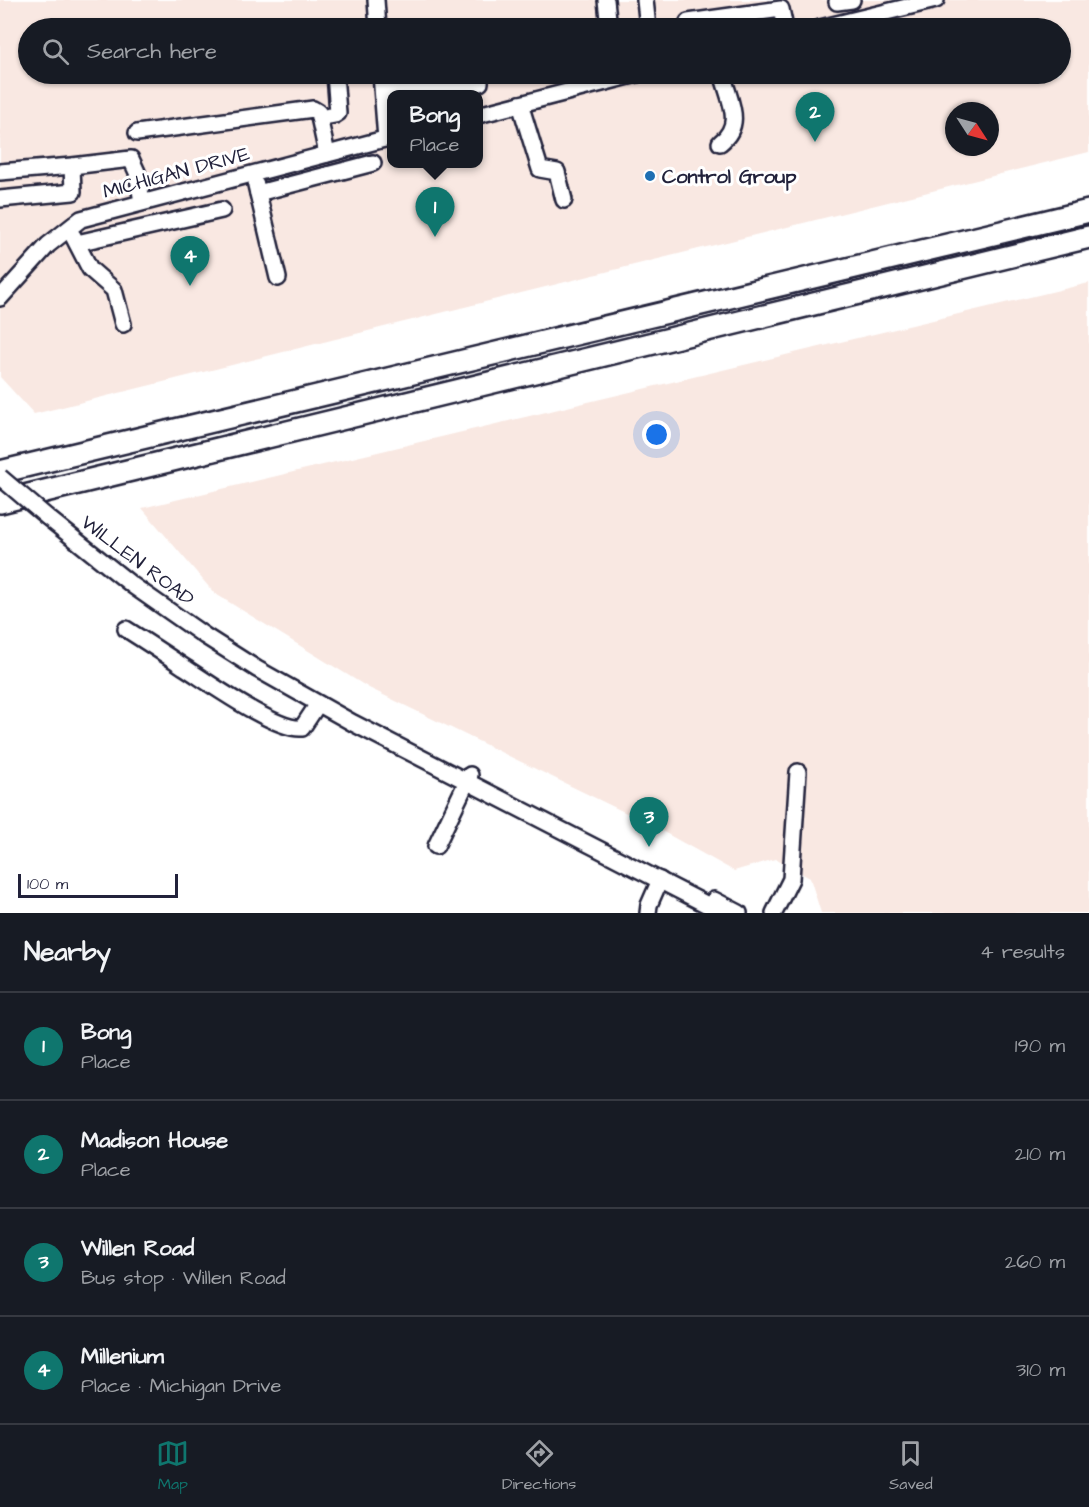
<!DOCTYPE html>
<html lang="en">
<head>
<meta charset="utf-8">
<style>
  body { margin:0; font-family:"Architects Daughter",sans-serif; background:#242831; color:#f1f3f6 }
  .compass { position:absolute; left:945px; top:102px; width:54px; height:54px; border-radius:50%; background:#171b24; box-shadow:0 2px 4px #0004; rotate:126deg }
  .scale { position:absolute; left:18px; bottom:15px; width:160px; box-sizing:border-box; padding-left:6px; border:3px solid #22223b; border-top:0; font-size:16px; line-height:21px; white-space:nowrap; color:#22223b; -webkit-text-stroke:4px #fff; paint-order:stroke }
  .you { position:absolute; left:657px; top:435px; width:21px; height:21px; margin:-15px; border:4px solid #fff; border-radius:50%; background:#1a73e8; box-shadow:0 0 0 9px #1a73e833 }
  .badge { display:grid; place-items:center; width:39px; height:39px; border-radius:50%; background:#0f766e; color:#fff; font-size:20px; font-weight:700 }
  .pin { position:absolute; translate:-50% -50px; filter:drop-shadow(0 2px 3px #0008) }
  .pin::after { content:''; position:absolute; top:32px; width:21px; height:18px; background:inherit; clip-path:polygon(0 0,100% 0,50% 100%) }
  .popup { position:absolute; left:387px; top:90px; width:96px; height:78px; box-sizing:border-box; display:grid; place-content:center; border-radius:12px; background:#171b24; filter:drop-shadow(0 2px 4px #0005); font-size:20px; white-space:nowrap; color:#9ea1a6 }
  .popup b { font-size:22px; color:#f1f3f6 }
  .popup::after { content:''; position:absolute; left:50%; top:100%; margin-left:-12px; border:12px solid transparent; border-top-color:#171b24 }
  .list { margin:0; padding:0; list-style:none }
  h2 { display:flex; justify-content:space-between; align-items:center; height:78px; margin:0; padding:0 24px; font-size:26px }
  h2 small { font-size:20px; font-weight:400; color:#9ea1a6 }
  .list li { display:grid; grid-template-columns:39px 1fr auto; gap:18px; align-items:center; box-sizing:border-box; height:108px; padding:0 24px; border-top:2px solid #363941 }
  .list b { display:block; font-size:22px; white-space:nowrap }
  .list p { margin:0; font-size:20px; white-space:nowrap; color:#9ea1a6 }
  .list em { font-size:20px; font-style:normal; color:#9ea1a6 }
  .icon { flex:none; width:33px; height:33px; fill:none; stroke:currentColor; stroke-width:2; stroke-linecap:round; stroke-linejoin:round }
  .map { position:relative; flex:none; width:1089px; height:913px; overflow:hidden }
  .search { position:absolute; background:#171b24; box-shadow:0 2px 4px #0004; left:18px; right:18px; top:18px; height:66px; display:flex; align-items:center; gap:15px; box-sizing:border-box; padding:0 21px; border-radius:33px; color:#9ea1a6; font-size:22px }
  .sheet { height:510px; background:#171b24 }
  nav { display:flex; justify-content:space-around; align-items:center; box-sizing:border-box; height:84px; border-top:2px solid #363941; background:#171b24; font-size:16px; color:#9ea1a6 }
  nav a { display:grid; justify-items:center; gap:3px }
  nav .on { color:#0f766e }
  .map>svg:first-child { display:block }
  .built { fill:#f9e8e2; fill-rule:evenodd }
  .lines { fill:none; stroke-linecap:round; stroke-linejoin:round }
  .minor-casing { stroke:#22223b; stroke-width:20 }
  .highway-casing { stroke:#22223b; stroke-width:26 }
  .minor { stroke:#fff; stroke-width:15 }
  .highway { stroke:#fff; stroke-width:21 }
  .minor-bridge-casing { stroke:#22223b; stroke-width:20; stroke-linecap:butt }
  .minor-bridge { stroke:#fff; stroke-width:15 }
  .poi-dot { fill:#1f6fb2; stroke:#fff; stroke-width:2 }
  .labels { text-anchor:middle; stroke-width:6; stroke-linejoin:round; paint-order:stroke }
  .street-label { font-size:20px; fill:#22223b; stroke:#fff }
  .poi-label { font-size:20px; font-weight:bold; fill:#22223b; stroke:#fff; text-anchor:start }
</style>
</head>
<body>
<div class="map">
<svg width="1089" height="913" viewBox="0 0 1089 913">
  <rect width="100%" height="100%" fill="#fff"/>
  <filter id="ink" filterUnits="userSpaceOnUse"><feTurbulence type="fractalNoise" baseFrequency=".0167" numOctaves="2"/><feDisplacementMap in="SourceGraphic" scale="12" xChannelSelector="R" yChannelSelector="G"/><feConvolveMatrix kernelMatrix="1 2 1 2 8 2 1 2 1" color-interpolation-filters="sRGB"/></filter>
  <g filter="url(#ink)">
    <g class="built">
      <path d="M0,0H1089V152L34,414L0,377ZM28,28H1060V74H28ZM392,94H478V164H392ZM954,111H990V147H954Z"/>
      <path d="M1089,283V913H821L810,878L775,859L734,871L651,825L369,688L214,593L142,508Z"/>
    </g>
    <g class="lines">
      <defs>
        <g id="minor">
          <path d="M376,0L378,28"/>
          <path d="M606,0L609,28"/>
          <path d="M645,0L648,28"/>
          <path d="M837,2L852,0"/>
          <path d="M688,22L781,9L785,28"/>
          <path d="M820,28L936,0"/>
          <path d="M381,74L386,139"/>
          <path d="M383,90L480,83V74"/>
          <path d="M520,104L540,169L557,172L564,200"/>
          <path d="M478,115L637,74"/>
          <path d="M319,118L335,115L338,113L335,74"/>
          <path d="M137,133L313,109L318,112L327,154"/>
          <path d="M720,143C743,125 731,104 724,80"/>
          <path d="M0,172L72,166L131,159L137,172L142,202"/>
          <path d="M256,185L278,278"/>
          <path d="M258,193L373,163"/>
          <path d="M0,199L73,192L72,166"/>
          <path d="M73,236L90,269L114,290L123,324"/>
          <path d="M77,243L222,210"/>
          <path d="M0,298L48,245L81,219L392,137"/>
          <path d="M47,517L132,585L205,636L257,669L353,723L723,913"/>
          <path d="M126,629C145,641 165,654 184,667C208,682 276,731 302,728L318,704"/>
          <path d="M436,846L470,775"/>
          <path d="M714,900L739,913"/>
          <path d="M648,913L649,905L660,880"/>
          <path d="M774,913L791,879L798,772"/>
        </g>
        <g id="highway">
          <path d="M0,472L1089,211"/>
          <path d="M0,502L1089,237"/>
        </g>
      </defs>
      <use href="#minor" class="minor-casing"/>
      <use href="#highway" class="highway-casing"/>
      <use href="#minor" class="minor"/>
      <use href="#highway" class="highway"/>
      <defs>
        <path id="minor-bridge" d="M0,477L47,517"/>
      </defs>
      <use href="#minor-bridge" class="minor-bridge-casing"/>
      <use href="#minor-bridge" class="minor-bridge"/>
    </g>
  </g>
  <circle class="poi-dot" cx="650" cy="176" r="6"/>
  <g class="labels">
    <g class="street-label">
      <text transform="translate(176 172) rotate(-15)" y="7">MICHIGAN DRIVE</text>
      <text transform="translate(138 560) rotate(37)" y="7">WILLEN ROAD</text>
    </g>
    <g class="poi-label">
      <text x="662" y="183">Control Group</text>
    </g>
  </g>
</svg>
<svg class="compass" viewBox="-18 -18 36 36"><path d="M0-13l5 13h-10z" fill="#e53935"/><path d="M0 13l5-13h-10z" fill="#9ea1a6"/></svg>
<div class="scale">100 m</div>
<div class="you"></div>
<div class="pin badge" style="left:435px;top:237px">1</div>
<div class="popup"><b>Bong</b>Place</div>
<div class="pin badge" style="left:815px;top:142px">2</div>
<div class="pin badge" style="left:649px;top:847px">3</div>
<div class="pin badge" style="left:190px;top:286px">4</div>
<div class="search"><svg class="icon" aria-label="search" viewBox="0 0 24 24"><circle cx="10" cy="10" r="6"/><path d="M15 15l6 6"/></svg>Search here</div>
</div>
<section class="sheet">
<h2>Nearby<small>4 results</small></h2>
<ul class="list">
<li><span class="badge">1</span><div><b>Bong</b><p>Place</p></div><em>190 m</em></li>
<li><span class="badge">2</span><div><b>Madison House</b><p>Place</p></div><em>210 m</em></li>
<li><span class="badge">3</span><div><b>Willen Road</b><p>Bus stop · Willen Road</p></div><em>260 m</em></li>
<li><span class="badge">4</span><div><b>Millenium</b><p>Place · Michigan Drive</p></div><em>310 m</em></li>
</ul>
</section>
<nav>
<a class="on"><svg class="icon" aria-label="map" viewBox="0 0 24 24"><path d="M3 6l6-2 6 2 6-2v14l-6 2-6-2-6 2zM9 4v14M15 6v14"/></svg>Map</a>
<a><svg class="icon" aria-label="directions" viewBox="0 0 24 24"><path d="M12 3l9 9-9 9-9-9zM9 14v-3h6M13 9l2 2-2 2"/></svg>Directions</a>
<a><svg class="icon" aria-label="saved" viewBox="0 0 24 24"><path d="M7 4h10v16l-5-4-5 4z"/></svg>Saved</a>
</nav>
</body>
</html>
